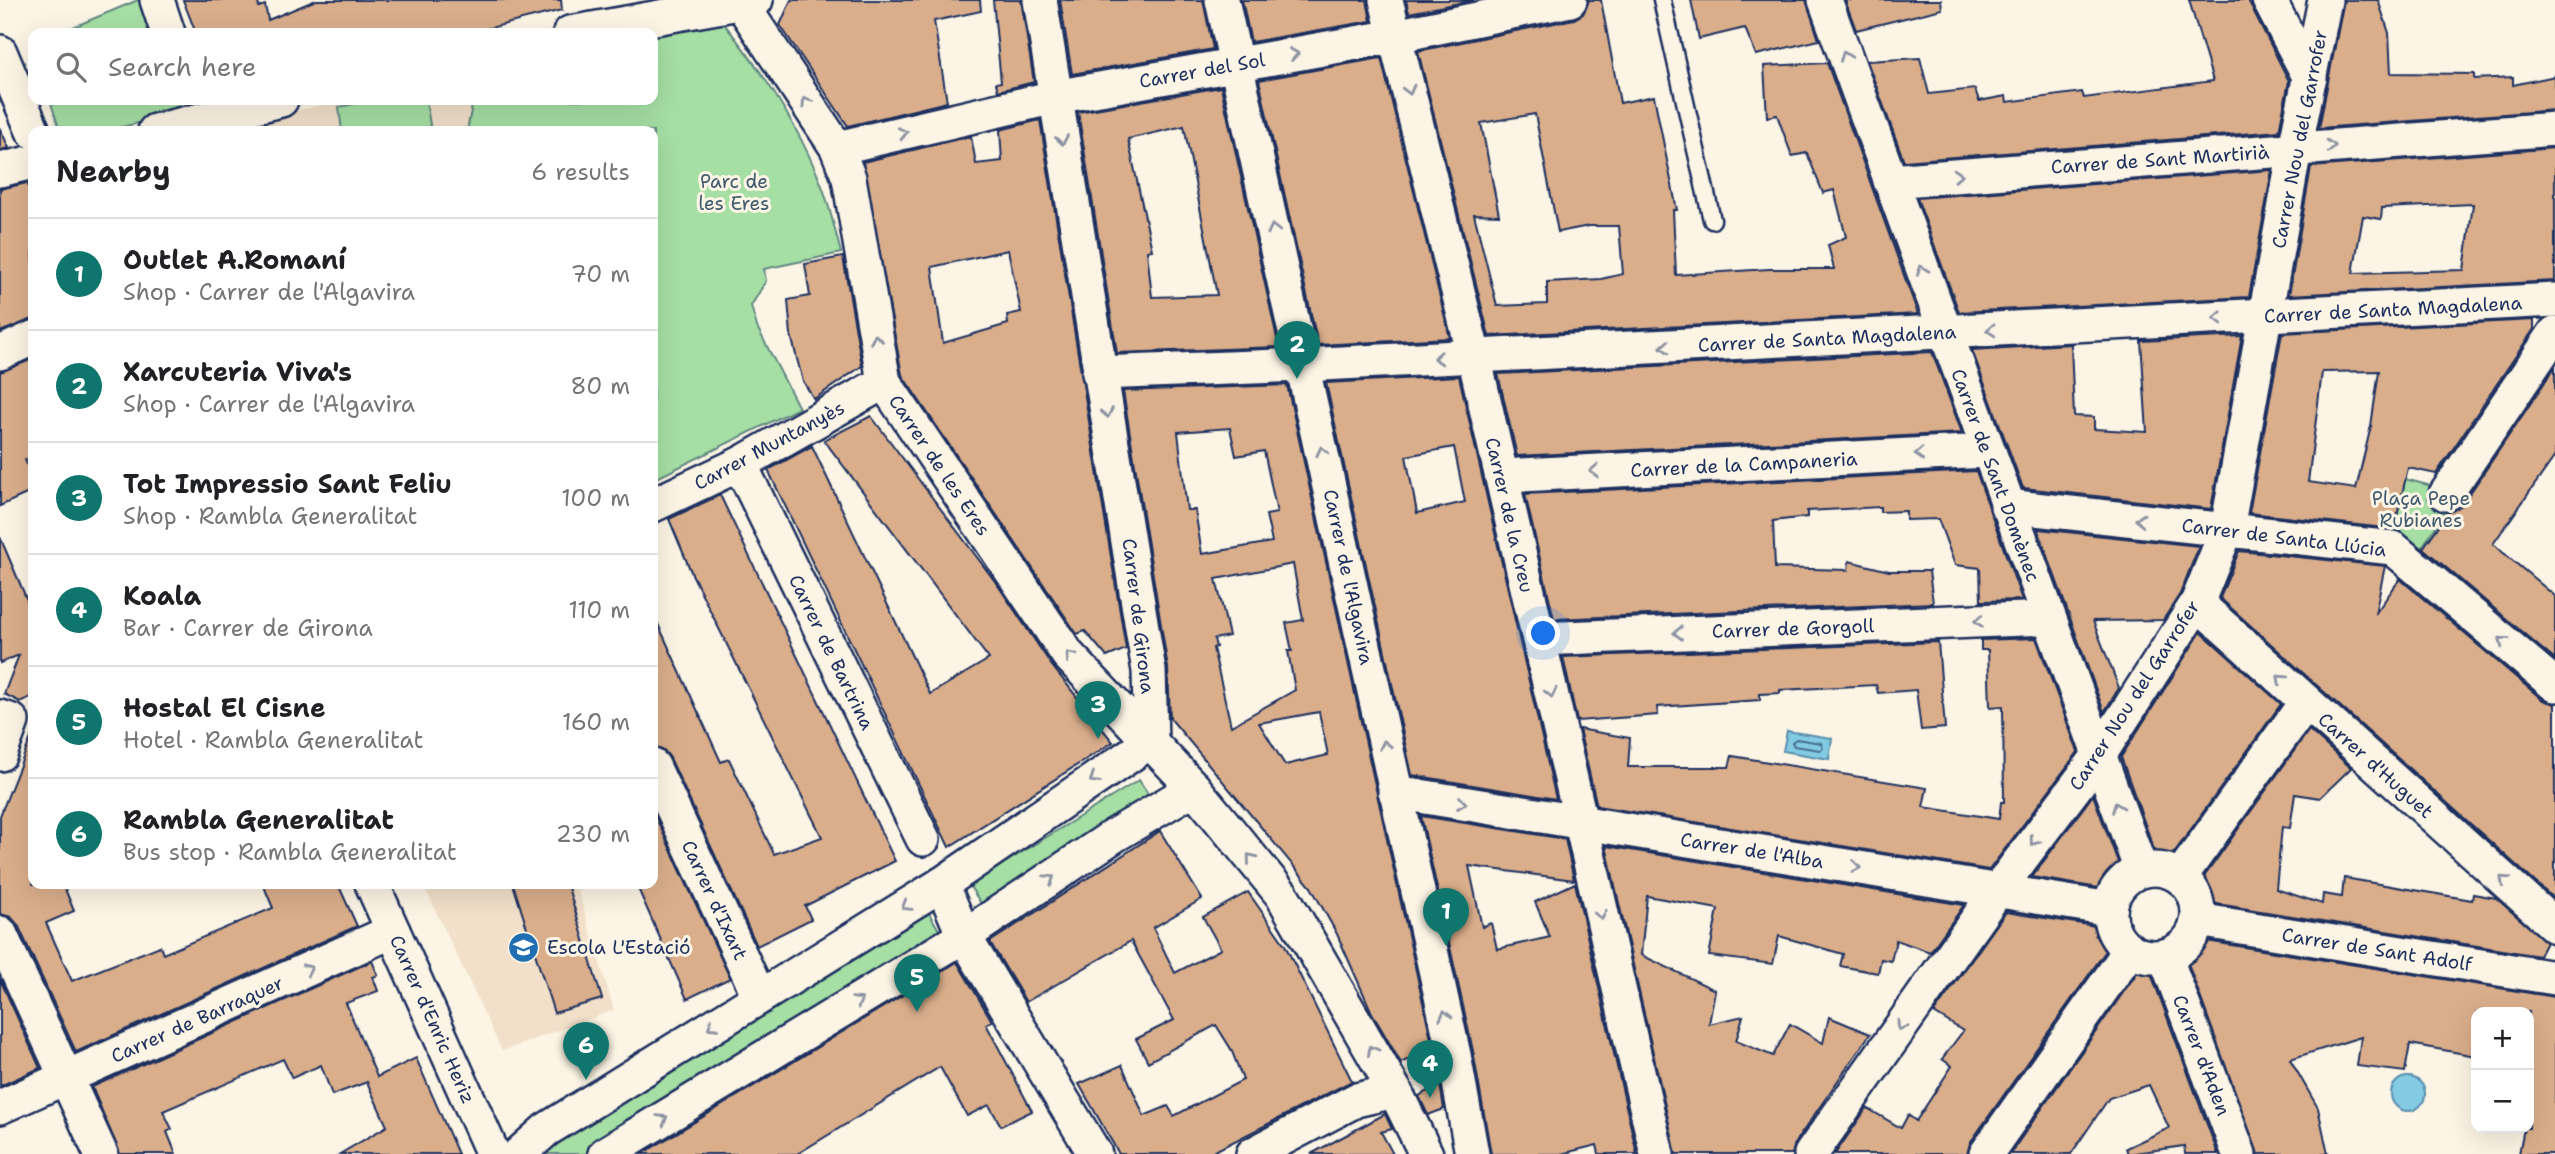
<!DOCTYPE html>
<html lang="en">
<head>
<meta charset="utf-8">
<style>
  body { margin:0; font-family:"Shantell Sans",sans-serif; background:#f2f2f2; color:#202124 }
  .controls { position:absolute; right:21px; bottom:21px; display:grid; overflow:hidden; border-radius:14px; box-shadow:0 7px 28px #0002 }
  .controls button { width:63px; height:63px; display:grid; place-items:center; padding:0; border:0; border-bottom:2px solid #e0e0e0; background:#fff; color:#202124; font:35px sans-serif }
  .you { position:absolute; left:1544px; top:634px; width:24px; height:24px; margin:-18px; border:5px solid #fff; border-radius:50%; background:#1a73e8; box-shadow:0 0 0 10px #1a73e833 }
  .badge { display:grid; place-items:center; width:46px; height:46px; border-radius:50%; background:#0f766e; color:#fff; font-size:23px; font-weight:700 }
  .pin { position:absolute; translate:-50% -58px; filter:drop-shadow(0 2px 4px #0008) }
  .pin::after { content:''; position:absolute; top:37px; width:24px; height:21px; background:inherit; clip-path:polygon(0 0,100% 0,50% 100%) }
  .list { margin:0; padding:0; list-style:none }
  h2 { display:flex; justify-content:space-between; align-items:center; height:91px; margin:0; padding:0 28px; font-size:30px }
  h2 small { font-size:23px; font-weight:400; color:#757577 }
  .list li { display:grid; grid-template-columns:46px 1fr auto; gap:21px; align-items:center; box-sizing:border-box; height:112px; padding:0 28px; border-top:2px solid #e0e0e0 }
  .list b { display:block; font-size:26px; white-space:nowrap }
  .list p { margin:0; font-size:23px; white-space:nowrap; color:#757577 }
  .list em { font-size:23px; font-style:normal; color:#757577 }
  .icon { flex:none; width:38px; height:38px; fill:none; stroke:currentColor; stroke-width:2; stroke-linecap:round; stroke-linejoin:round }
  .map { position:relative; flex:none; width:2555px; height:1154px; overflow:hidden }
  .search { position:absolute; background:#fff; box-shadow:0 7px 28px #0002; left:28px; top:28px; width:630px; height:77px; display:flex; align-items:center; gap:18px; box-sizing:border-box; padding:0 24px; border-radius:14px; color:#757577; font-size:26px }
  .panel { position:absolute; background:#fff; box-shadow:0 7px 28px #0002; left:28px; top:126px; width:630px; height:763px; border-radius:14px }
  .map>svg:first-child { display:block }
  .built { fill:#f2e0ca }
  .green { fill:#a5dfa4; stroke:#608781; stroke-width:2 }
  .water { fill:#82cbe2; stroke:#598dad; stroke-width:2 }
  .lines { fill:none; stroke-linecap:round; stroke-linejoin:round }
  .shore { stroke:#446d93; stroke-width:2 }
  .building { fill:#daae8b; stroke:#1b2f5e; stroke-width:2; fill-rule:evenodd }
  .service-casing { stroke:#1b2f5e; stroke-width:21 }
  .minor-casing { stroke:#1b2f5e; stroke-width:38 }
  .service { stroke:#fcf5e5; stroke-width:16 }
  .minor { stroke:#fcf5e5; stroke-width:33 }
  .oneway { stroke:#8c92a2 }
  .labels { text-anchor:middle; stroke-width:6; stroke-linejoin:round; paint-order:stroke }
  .street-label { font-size:19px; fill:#1b2f5e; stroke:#fcf5e5 }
  .park-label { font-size:19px; fill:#3e5b70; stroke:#fcf5e5 }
  .poi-label { font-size:19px; fill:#1b2f5e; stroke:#fcf5e5; text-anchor:start }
</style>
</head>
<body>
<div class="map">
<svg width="2555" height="1154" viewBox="0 0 2555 1154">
  <rect width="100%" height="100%" fill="#fcf5e5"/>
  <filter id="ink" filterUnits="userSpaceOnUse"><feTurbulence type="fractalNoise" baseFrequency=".0143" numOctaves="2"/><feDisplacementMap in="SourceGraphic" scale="14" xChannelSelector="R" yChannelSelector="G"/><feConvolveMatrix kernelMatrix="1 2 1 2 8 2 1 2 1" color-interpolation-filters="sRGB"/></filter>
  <g filter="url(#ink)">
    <g class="built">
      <path d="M341,100H473L467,131H213Z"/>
      <path d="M423,884H576L614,1010L502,1051Z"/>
    </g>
    <g class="green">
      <path d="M138,0H143L155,33H59Z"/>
      <path d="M721,20C761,69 799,126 822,186C830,207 835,231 841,253L764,269L766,281L751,306L757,327L799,408L653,480V131H467L473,100H653V33Z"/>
      <path d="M50,100H178L183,112L106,131H60Z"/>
      <path d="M373,100H426L431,131H342L339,107Z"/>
      <path d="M2405,479L2439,488L2454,500L2411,563L2390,550Z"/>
      <path d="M1139,780L1154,803L984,908L969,885Z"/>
      <path d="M927,910L942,935L585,1154H529Z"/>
    </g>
    <g class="water">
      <path d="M1787,731L1832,738L1829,759L1783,751Z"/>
      <circle cx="2408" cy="1094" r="17"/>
    </g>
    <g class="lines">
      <path class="shore" d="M1796,739L1821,743L1823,748L1820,750L1794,746L1792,742Z"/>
    </g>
    <g class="building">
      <path d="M183,0H257L259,7L265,5L268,20L316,0H561L562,10L470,33H196Z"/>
      <path d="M791,0H980L981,11L934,21L947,102L848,126L780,25Z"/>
      <path d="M993,0H1021L1034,82L998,91L996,83L1001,82Z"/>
      <path d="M1060,0H1203L1213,49L1072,74Z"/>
      <path d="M1242,0H1367L1371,21L1251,42Z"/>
      <path d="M1406,0H1474L1409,13Z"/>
      <path d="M1589,0H1601L1620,103L1654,96L1677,210H1673L1676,275L1769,269H1834L1828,245L1846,237L1834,190L1823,193L1807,153L1792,156L1777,115L1767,117L1764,66L1827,63L1918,314L1489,336L1418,51L1574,19L1583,14ZM1535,114L1558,232L1589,226H1619L1623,274L1601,279L1547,282V304L1497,306L1474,214L1499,215L1481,123Z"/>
      <path d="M1691,0H1806L1819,40L1756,55L1745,28L1699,39Z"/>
      <path d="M1845,0H1941L1942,9L1856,30Z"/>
      <path d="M2189,0H2248L2289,81L2279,131L1904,161L1867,61L1920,58L1929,94L1975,89L1979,101L2006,96L2007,102L2082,92L2084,98L2213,81Z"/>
      <path d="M2344,0H2378L2389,33L2391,73L2474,74V79L2513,77V85L2555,76V110L2319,128Z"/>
      <path d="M1381,58L1450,338L1318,345L1259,80Z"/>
      <path d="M1221,87L1279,347L1117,353L1078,112ZM1184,126L1217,295L1152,297L1147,251L1152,250L1128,139Z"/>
      <path d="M1040,120L1126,649L1107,657L1085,631L1077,634L902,375L863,162L971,136L976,164L1002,161L1000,130ZM1008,250L1021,312L1007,315L1008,324L943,343L932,267Z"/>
      <path d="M0,128L9,148L0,150Z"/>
      <path d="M2555,148V281L2289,295L2311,167ZM2473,204L2464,270L2353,273L2363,216L2381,219L2382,208Z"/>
      <path d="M2272,170L2249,297L1959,312L1917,198Z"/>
      <path d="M27,183L33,197V319L0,332V189Z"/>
      <path d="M843,257L862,366L814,399L803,381L797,359L791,335L788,300L810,296L805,264Z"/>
      <path d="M2534,320V329L2436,474L2408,468L2394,529L2249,513L2282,333ZM2379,371L2371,426L2356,489L2308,482L2322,372Z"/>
      <path d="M2242,336L2211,509L2023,488L1972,350L2071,344L2074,416L2094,417V429L2147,432L2141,341Z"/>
      <path d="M1932,352L1962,433L1517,456L1498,374Z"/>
      <path d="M33,359V456L25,460L33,478V491L0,506V372Z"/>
      <path d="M2555,367V456L2493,544L2555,596V660L2423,548L2448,513L2462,505Z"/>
      <path d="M1459,376L1556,799L1412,775L1326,383ZM1454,447L1465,502L1417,513L1406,456Z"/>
      <path d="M1287,385L1433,1048L1401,1063L1372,1013L1337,934L1311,887L1170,718L1168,668L1123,391ZM1230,428L1236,456L1264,451L1277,513L1266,515L1272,542L1202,554L1195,510H1187L1178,432ZM1293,564L1303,620L1286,623L1292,651H1288L1295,690L1231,726L1213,648L1216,647L1214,639L1229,636L1216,579ZM1319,712L1328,755L1285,765L1259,723Z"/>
      <path d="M871,416L997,584L1052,666L1113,742L949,847L768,470L812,446L930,694L989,659L824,440Z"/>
      <path d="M1976,471L2022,600L1981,601L1980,568L1955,565L1938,519L1906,520V511L1880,512V507L1807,511V517L1773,521L1775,568L1848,570L1849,561L1889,571H1929L1933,603L1554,619L1525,494Z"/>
      <path d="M720,495L895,861L805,906L811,919L757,946L670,758L664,750L653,747V613L721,762L729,759L774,854L822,837L692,574L669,519Z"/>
      <path d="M2038,529L2199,546L2180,594L2163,620L2093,621L2119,688L2104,712Z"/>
      <path d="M0,537L33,614V696L20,702L4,694L19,655L0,663Z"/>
      <path d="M2239,551L2385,566L2375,614L2400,579L2543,700L2555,704V900L2220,598Z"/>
      <path d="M2201,632L2281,704L2171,857L2156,855L2121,757Z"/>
      <path d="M2036,638L2078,752L1989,870L1597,806L1579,729L1630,738L1628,767H1729L1732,756L1927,788L1923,807L1999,819L2001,802H2004L2003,706L1990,707L1988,650H1981V640Z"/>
      <path d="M1938,642L1945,728L1921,730L1916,690L1878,693L1876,685L1780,690V693L1760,694V700L1657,707L1658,715L1577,721L1563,657Z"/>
      <path d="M2309,730L2351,768L2320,798L2295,794L2290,828L2282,827L2276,889L2322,904L2323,894L2342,897L2344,878L2472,900L2473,894L2496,898L2546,942L2539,956L2205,902L2199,884Z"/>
      <path d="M32,735L33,884H63L74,911L46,923L72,981L160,946L163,954L273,908L263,884H338L357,926L76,1052L18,925L11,917L0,914V816Z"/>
      <path d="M2093,795L2119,865L2099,888L2032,877Z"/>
      <path d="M653,811L730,978L687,999L636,884H653Z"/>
      <path d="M1421,816L1565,839L1574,880L1469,866L1482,927L1491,923L1497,949L1550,937L1535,902L1575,883L1637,1154H1599L1597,1145L1561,1154H1491L1473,1051Z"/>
      <path d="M1160,831L1202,899L1153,928L1175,973L1221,949L1203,917L1248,892L1285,945L1352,1081L1209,1154H1119L1079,1084L1122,1065L1144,1116L1168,1106L1174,1116L1243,1080L1231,1049L1216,1025L1148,1062L1136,1039L1174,1020L1131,941L1026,1002L990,942Z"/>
      <path d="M1606,846L1964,905L1930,952L1896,940L1891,961L1881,959L1878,973L1840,966L1843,954L1779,936L1773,964L1709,956L1718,909L1647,896L1641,955L1715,990L1709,1024L1743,1016L1736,1041L1773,1056L1790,1024L1823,1043L1829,1017L1870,1034L1795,1143L1792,1154H1676Z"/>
      <path d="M513,884H567L602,999L554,1013Z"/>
      <path d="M2006,912L2095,926V935L2105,952L1970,1143L1967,1154H1835L1867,1108L1901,1128L1908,1115L1916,1121L1952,1066L1942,1059L1963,1031L1934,1013Z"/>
      <path d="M2200,940L2555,997V1154H2519L2524,1128H2529V1012H2476V1056L2410,1044L2405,1072L2357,1066L2361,1037L2290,1059L2318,1108L2328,1154H2258L2186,958Z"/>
      <path d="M372,961L378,975L373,977L378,991L346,1003L377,1077L416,1058L458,1154H340L387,1126L367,1082L332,1095L321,1065L292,1078L283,1059L163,1111L172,1129L167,1132L176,1154H120L92,1087Z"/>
      <path d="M957,962L992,1021L986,1024L1032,1111L1001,1126L989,1105L967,1116L940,1067L797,1154H642Z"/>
      <path d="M2139,970L2150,971L2218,1154H2185L2184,1146L2128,1154L2126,1148L2169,1128L2149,1085L2109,1098L2071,1154H2010Z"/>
      <path d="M0,979L40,1068L0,1086Z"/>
      <path d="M1440,1084L1444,1109L1428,1115L1419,1096Z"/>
      <path d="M1385,1114L1392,1129L1381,1132L1393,1154H1311Z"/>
    </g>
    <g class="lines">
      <defs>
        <path id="service" d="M1662,0L1712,220"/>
        <g id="minor">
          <path d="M157,0L168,33"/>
          <path d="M739,0L837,148L849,178L884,382L1068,655L1194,788L1282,895L1395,1091L1426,1154"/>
          <path d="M1040,0L1149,671L1151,741"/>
          <path d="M1222,0L1454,1055L1472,1154"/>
          <path d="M1386,0L1474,356L1657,1154"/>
          <path d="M1825,0L2141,870"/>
          <path d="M2269,0L2310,78"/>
          <path d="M570,33L756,0"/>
          <path d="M0,52L33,131"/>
          <path d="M155,131L281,100"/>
          <path d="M837,148L1055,97L1395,36L1570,0"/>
          <path d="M0,170L33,162"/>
          <path d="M1890,181L2555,129"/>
          <path d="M0,353L33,338"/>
          <path d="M1099,373L1303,365L2555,300"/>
          <path d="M740,464L923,839"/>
          <path d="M1502,476L1987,451"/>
          <path d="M2446,494L2555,333"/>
          <path d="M653,505L740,464L884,382"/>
          <path d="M2007,506L2393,548L2555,685"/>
          <path d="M2197,603L2555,926"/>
          <path d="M1539,639L2047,618"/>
          <path d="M0,717L12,721L0,754"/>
          <path d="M653,766L759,996"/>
          <path d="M1395,792L2110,909"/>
          <circle cx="2154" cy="913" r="44"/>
          <path d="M2180,877L2306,702"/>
          <path d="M372,884L493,1154"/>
          <path d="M942,884L964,936L1095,1154"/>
          <path d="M2198,920L2555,978"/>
          <path d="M0,933L101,1154"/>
          <path d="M2165,956L2239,1154"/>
          <path d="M0,1107L393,931"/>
          <path d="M519,1154L546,1130L942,884L1151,741"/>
          <path d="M605,1154L964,936L1115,835L1194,788"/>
          <path d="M1253,1154L1356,1100L1395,1091"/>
          <path d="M1811,1154L1997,891L2098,757L2197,603L2227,529L2295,149L2325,0"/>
          <path d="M1986,1154L2130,950"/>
        </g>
      </defs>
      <use href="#service" class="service-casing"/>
      <use href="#minor" class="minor-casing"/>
      <use href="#service" class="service"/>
      <use href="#minor" class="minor"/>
    </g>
    <defs><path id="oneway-chevron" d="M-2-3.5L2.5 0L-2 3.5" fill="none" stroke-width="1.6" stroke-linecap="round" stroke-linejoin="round" transform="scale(1.75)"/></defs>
    <g class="oneway">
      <use href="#oneway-chevron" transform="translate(1294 54) rotate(-10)"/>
      <use href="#oneway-chevron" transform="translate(1845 56) rotate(-110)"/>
      <use href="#oneway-chevron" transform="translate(1409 90) rotate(76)"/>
      <use href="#oneway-chevron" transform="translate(806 102) rotate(-124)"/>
      <use href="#oneway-chevron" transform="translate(903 133) rotate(-13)"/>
      <use href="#oneway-chevron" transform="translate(1062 140) rotate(81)"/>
      <use href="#oneway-chevron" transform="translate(2331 146) rotate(-4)"/>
      <use href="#oneway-chevron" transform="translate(1958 175) rotate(-4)"/>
      <use href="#oneway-chevron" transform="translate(1273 229) rotate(-103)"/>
      <use href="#oneway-chevron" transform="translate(1922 270) rotate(-110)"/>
      <use href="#oneway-chevron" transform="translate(2218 318) rotate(177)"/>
      <use href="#oneway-chevron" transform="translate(1991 330) rotate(177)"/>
      <use href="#oneway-chevron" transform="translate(876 339) rotate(-100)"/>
      <use href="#oneway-chevron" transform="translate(1665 347) rotate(177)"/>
      <use href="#oneway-chevron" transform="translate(1438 358) rotate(177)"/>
      <use href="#oneway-chevron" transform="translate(1107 413) rotate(79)"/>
      <use href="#oneway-chevron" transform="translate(1322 451) rotate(-103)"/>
      <use href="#oneway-chevron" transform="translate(1919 454) rotate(177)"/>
      <use href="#oneway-chevron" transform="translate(1594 471) rotate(177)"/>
      <use href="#oneway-chevron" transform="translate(2140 520) rotate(-174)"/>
      <use href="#oneway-chevron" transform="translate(1979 621) rotate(178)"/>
      <use href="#oneway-chevron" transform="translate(1678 633) rotate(178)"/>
      <use href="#oneway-chevron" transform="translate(2503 641) rotate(-140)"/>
      <use href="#oneway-chevron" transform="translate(1070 656) rotate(-130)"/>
      <use href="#oneway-chevron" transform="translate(2281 679) rotate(-138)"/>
      <use href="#oneway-chevron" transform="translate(1551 693) rotate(77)"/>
      <use href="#oneway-chevron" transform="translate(1385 745) rotate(-102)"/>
      <use href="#oneway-chevron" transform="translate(1094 779) rotate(146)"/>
      <use href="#oneway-chevron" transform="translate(1462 803) rotate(9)"/>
      <use href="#oneway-chevron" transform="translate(2117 807) rotate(-111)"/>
      <use href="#oneway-chevron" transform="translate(2034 841) rotate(127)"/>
      <use href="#oneway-chevron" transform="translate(1251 858) rotate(-129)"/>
      <use href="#oneway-chevron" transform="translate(1856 867) rotate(9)"/>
      <use href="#oneway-chevron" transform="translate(1050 879) rotate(-34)"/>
      <use href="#oneway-chevron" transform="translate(2504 880) rotate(-138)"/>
      <use href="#oneway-chevron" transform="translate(906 906) rotate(148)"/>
      <use href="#oneway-chevron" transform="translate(1601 915) rotate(77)"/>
      <use href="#oneway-chevron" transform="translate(308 969) rotate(-24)"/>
      <use href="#oneway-chevron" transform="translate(858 1001) rotate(-31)"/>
      <use href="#oneway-chevron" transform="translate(1445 1015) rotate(-103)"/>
      <use href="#oneway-chevron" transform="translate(712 1026) rotate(147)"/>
      <use href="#oneway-chevron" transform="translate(1901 1026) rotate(125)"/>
      <use href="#oneway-chevron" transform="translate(1372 1050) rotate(-120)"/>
      <use href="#oneway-chevron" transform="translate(663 1119) rotate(-31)"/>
    </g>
  </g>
  <defs>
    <symbol id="school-disc" viewBox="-11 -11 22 22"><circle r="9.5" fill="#1f6fb2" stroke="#fcf5e5"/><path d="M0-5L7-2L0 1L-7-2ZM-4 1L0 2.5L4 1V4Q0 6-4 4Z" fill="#fff"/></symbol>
  </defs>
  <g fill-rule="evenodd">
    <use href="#school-disc" x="506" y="930" width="35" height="35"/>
  </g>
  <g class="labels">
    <g class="street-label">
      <text transform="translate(1202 70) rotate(-10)" y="7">Carrer del Sol</text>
      <text transform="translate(2299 139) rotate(-79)" y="7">Carrer Nou del Garrofer</text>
      <text transform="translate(2160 159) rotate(-4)" y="7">Carrer de Sant Martirià</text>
      <text transform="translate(2393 309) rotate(-3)" y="7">Carrer de Santa Magdalena</text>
      <text transform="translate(1827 338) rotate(-3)" y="7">Carrer de Santa Magdalena</text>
      <text transform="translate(769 445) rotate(-28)" y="7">Carrer Muntanyès</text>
      <text transform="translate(1744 464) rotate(-3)" y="7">Carrer de la Campaneria</text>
      <text transform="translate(940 465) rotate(56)" y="7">Carrer de les Eres</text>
      <text transform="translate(1996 475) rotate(70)" y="7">Carrer de Sant Domènec</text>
      <text transform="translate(1510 515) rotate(77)" y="7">Carrer de la Creu</text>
      <text transform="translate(2284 537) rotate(7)" y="7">Carrer de Santa Llúcia</text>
      <text transform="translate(1349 577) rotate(78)" y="7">Carrer de l'Algavira</text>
      <text transform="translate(1139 616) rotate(83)" y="7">Carrer de Girona</text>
      <text transform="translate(1793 628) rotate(-2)" y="7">Carrer de Gorgoll</text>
      <text transform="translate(832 652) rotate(64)" y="7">Carrer de Bartrina</text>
      <text transform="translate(2134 695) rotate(-57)" y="7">Carrer Nou del Garrofer</text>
      <text transform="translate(2376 765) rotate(42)" y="7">Carrer d'Huguet</text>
      <text transform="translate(1752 850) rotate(9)" y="7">Carrer de l'Alba</text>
      <text transform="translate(715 900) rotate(65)" y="7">Carrer d'Ixart</text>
      <text transform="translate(2377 949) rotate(9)" y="7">Carrer de Sant Adolf</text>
      <text transform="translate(197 1019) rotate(-24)" y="7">Carrer de Barraquer</text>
      <text transform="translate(433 1019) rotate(66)" y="7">Carrer d'Enric Heriz</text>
      <text transform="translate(2202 1055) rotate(69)" y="7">Carrer d'Aden</text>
    </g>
    <g class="park-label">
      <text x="734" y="188">Parc de<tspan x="734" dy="22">les Eres</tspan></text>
      <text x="2421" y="505">Plaça Pepe<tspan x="2421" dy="22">Rubianes</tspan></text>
    </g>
    <g class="poi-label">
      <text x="547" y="954">Escola L'Estació</text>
    </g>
  </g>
</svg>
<div class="controls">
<button>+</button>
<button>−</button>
</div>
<div class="you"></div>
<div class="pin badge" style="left:1446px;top:946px">1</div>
<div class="pin badge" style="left:1297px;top:379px">2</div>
<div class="pin badge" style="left:1098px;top:739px">3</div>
<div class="pin badge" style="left:1430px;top:1098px">4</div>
<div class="pin badge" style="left:917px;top:1012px">5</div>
<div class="pin badge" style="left:586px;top:1080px">6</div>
<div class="search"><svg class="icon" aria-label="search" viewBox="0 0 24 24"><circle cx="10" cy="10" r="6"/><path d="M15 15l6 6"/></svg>Search here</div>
<section class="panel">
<h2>Nearby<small>6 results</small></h2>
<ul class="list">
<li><span class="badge">1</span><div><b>Outlet A.Romaní</b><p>Shop · Carrer de l'Algavira</p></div><em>70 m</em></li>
<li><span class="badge">2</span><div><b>Xarcuteria Viva's</b><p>Shop · Carrer de l'Algavira</p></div><em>80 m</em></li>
<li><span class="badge">3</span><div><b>Tot Impressio Sant Feliu</b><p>Shop · Rambla Generalitat</p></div><em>100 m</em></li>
<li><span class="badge">4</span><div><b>Koala</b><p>Bar · Carrer de Girona</p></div><em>110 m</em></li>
<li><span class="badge">5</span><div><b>Hostal El Cisne</b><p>Hotel · Rambla Generalitat</p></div><em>160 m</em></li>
<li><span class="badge">6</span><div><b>Rambla Generalitat</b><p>Bus stop · Rambla Generalitat</p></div><em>230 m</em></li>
</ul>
</section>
</div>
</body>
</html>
